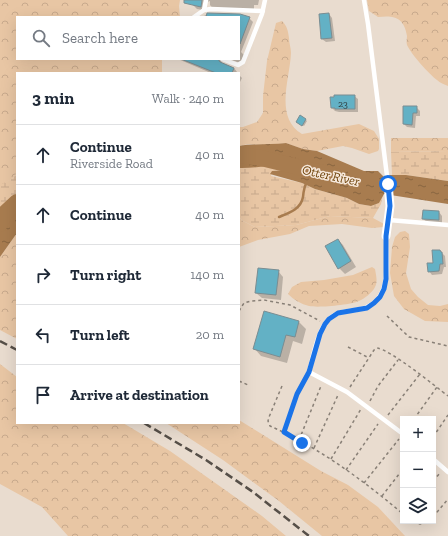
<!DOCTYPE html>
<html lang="en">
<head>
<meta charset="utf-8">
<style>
  body { margin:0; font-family:"Zilla Slab",serif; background:#f2f2f3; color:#1f2937 }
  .controls { position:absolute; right:12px; bottom:12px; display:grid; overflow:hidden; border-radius:0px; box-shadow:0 4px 16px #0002 }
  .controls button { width:36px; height:36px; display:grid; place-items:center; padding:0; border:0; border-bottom:1px solid #e0e1e3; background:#fff; color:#1f2937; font:20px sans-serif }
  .stop { position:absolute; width:12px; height:12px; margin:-9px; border:3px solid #1a73e8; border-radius:50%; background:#fff }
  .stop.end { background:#1a73e8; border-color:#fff; box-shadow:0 1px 4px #0008 }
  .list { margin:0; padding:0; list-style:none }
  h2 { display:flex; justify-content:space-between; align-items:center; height:52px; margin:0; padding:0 16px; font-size:17px }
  h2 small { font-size:13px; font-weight:400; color:#747a83 }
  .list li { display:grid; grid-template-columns:26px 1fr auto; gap:12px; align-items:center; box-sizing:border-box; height:60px; padding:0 16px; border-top:1px solid #e0e1e3 }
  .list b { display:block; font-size:15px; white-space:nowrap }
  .list p { margin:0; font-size:13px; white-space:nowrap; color:#747a83 }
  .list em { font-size:13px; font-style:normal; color:#747a83 }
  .icon { flex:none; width:22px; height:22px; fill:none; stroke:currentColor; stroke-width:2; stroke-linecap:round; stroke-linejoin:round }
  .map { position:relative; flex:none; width:448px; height:536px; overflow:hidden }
  .search { position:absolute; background:#fff; box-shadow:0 4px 16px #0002; left:16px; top:16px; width:224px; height:44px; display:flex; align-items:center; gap:10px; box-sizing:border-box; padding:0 14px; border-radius:0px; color:#747a83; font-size:15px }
  .panel { position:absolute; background:#fff; box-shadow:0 4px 16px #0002; left:16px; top:72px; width:224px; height:352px; border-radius:0px }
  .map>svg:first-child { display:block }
  .forest { fill:url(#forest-crowns) }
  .wetland { fill:url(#wetland-marsh) }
  .water { fill:url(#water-ripples) }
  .shadow { fill:#0003 }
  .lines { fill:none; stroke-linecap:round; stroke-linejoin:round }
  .stream { stroke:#a87c4f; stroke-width:2.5 }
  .river { stroke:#a87c4f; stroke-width:16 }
  .building { fill:#63b1c5; stroke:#7a8d92 }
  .path { stroke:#898077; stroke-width:1.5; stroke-dasharray:3 3; stroke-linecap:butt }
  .service { stroke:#fff; stroke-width:4.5 }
  .minor { stroke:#fff; stroke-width:9 }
  .rail { stroke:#564f48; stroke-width:2.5; stroke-dasharray:8 4; stroke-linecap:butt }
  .route { stroke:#1a73e8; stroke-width:5 }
  .labels { text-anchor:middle; stroke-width:3; stroke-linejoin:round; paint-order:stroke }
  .number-label { font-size:10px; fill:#2e3e40 }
  .water-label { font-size:13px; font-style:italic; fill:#6f430a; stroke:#f7e9dc }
</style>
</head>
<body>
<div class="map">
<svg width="448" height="536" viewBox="0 0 448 536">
  <defs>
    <pattern id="forest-crowns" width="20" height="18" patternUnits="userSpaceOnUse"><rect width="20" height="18" fill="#e8c6a4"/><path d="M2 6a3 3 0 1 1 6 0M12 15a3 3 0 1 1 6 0" fill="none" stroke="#c7a98c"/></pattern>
    <pattern id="wetland-marsh" width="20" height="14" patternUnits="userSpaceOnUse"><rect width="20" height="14" fill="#e8c6a4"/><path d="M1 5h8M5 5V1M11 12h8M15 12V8" fill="none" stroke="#c7a98c"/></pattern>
    <pattern id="water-ripples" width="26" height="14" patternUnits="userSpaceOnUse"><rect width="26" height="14" fill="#a87c4f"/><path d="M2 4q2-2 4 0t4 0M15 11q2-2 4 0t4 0" fill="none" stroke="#886540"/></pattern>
  </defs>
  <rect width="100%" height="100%" fill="#e9dccf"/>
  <g class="forest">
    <path d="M0,0H180L179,6L180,17H17V59H162V73H17V173L13,178L2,185H0Z"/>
    <path d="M367,0H448V86C444,84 440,83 437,80C429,74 411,54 407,45C406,42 407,38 407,36C404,17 394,15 378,17L369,11Z"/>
    <path d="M282,21C287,26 288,30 289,38C289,43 291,48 291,53C290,79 274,117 302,134L359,124L374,131L379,139V149L378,151L369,154L352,148L343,146L317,151L303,149L286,143L271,145L249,144L239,146V127H243L257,122L263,113V96L267,61L276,23Z"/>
    <path d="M391,138H448V151L391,152Z"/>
    <path d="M330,216L373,218L386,225L384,227L372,228L342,224L309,226L290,234L258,240L239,247V217L243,221L255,227L296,225Z"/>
    <path d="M405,231L409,234L410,247L406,273L411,289L418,297L428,305L440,306L448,304V322L425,321L404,309L394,296L390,273L392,247L395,237L400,232Z"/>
    <path d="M17,233V339L0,330V257Z"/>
    <path d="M372,267L375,269C376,275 378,282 375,287C373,292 364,299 359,301C350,305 318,308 309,306C301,304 294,300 288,294L292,287L301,282L324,280L353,275Z"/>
    <path d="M0,364L17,377V423H123L170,451L262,516L286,536H68L42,507L0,484Z"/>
    <path d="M239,420L321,471L348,485L378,507L405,536H322L279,501L223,460L166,423H239Z"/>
  </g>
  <g class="wetland">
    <path d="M448,151V181L406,175H392L391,152Z"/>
    <path d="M296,163L311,166L317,169V174L299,173L287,170L272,171L271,176L302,183L315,189L347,198L359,204L371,206L379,203L383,194L381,204L373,218L330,216L296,225L255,227L243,221L239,217V168Z"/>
    <path d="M17,173V197L8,209L0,229V185L13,178Z"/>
  </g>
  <g class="water">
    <path d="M286,143L303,149L317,151L364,171H378L384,177L386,175H406L448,181V204L384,194L379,203L371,206L359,204L347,198L315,189L302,183L270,174L272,171L287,170L299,173L317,174V169C292,157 265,169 239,168V146C255,143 271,145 286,143Z"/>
    <path d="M17,197V233L0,257V229L2,226L0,223V219H4L8,209Z"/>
  </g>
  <g class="shadow">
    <path d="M193,0H259L258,5H254V9L214,10L210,5V1L207,2L203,10L197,9L192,4Z"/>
    <path d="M329,14L332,18L335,41L326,42L322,39Z"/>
    <path d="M206,15H240L249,18L253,22L241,52L244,55L240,63L229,59H239V17H202Z"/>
    <path d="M178,59H223L221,62L222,64L234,68L237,72L236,73H211Z"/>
    <path d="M239,75L242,78L239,84Z"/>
    <path d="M354,96L358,99V112H339L335,111L332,108Z"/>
    <path d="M416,107L420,111V116H416L415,128L407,127L404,124Z"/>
    <path d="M301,116L307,121L304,126L299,123Z"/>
    <path d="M439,212L442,216V223L427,222L423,219Z"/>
    <path d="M338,240L343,245L356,267L345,274L339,268L327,246Z"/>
    <path d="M440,251L445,256L446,267H444L442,274L432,275L429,271L434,264Z"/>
    <path d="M278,271L283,277L281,300L262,298L256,293Z"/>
    <path d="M264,312L299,322L306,329L302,344L293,341L287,363L261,356L254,348Z"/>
  </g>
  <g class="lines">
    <path class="stream" d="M279,217C289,213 301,209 303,197C304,191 303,188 307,182"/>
    <g class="river">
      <path d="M239,155L261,158L339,177"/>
      <path d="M0,224L5,213L17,202"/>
    </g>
  </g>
  <g class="building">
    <path d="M184,0H202L201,7L184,3Z"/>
    <path d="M207,13L240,14L250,17L240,44L239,17H206Z"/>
    <path d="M329,13L332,38L321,39L319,14Z"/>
    <path d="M181,59H218L220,62L234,68L232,73H216Z"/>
    <path d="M334,95H355V109H335V108H331L330,97H334Z"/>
    <path d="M403,106H417V113H413L412,125L403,124Z"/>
    <path d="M300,115L306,119L302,126L296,122Z"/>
    <path d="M423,210L439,211V220L422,219Z"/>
    <path d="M338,239L351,261L338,269L325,246Z"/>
    <path d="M432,250H440L441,252H442L443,264H440L439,271L428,272L427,263H433Z"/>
    <path d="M258,268L279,270L276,295L255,293Z"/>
    <path d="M264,311L299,321L295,337L286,335L280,357L253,349Z"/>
  </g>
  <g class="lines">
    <g class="path">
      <path d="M239,311L244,303L251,301L264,300L290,305L320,321"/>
      <path d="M387,316L409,337L448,346"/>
      <path d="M348,347L369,358"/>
      <path d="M239,381L248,385"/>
      <path d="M282,386L269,417L268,421L270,426C318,447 363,480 403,514"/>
      <path d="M350,387L374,350L377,348C391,350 435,386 448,396"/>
      <path d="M370,401L378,386L398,360"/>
      <path d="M388,415L420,374"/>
      <path d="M414,419L437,387"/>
      <path d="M284,431L297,394L306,377"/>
      <path d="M433,437L448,415"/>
      <path d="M299,440L321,386"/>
      <path d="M314,448L338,395"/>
      <path d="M331,459L361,409"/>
      <path d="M346,470L378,424"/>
      <path d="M433,481L440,473"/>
      <path d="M364,483L399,439"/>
      <path d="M382,496L403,469"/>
      <path d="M433,517L448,499"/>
      <path d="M413,521L420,524L429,521"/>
    </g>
    <g class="service">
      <path d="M364,0L368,24L388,184"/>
      <path d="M204,10L206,0"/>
      <path d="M194,17L204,10L211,9L263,11"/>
      <path d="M222,59L238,65L243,62L262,14L265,0"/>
      <path d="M389,220L448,225"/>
      <path d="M386,236C386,265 394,304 356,310C346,311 335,312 328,320C317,332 313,357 309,372L347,392L403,434"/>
      <path d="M433,459L448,472"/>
    </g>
    <path class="minor" d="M386,236L390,206L388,184"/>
    <g class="rail">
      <path d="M0,341L17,350"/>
      <path d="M144,423L206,460L253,492L309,536"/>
    </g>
  </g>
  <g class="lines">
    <path class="route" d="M302,443L284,432L297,394L309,372L320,334L325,324L329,319L338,313L367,308L374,303L380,297L384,289L386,279V236L390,206L388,184"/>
  </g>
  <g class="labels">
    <g class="number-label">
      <text x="343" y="107">23</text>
    </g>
    <g class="water-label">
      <text transform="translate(331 175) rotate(12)" y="5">Otter River</text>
    </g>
  </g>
</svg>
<div class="controls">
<button>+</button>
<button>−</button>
<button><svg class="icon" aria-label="layers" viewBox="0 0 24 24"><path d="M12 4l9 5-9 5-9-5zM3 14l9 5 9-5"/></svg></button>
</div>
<div class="stop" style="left:388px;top:184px"></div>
<div class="stop end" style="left:302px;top:443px"></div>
<div class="search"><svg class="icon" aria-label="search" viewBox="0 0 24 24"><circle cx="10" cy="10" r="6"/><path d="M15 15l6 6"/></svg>Search here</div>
<section class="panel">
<h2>3 min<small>Walk · 240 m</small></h2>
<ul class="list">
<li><svg class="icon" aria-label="ahead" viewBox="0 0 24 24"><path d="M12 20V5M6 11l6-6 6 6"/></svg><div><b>Continue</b><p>Riverside Road</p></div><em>40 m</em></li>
<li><svg class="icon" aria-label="ahead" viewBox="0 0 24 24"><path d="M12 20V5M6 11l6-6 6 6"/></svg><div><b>Continue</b></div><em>40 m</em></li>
<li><svg class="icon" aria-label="right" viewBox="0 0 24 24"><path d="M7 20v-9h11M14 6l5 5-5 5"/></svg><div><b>Turn right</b></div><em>140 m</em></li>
<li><svg class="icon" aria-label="left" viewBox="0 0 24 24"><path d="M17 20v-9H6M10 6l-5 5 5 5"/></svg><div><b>Turn left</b></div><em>20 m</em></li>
<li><svg class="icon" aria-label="arrive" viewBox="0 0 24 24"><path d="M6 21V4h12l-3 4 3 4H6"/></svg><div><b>Arrive at destination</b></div></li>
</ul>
</section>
</div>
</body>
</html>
